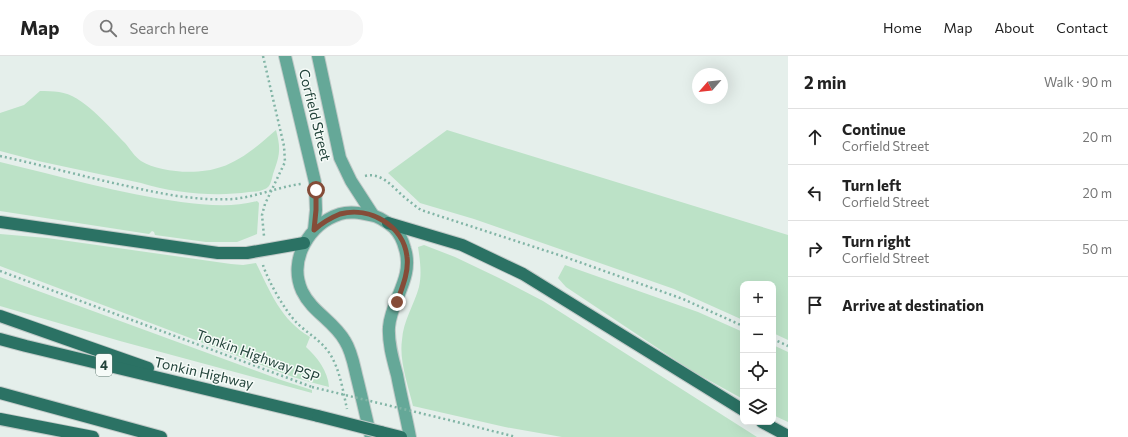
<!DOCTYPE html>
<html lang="en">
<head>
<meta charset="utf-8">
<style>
  body { margin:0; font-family:Commissioner,sans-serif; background:#f6f6f6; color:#222 }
  .controls { position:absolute; right:12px; bottom:12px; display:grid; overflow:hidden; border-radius:8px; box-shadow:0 4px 16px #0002 }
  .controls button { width:36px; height:36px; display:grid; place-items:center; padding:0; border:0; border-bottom:1px solid #e0e0e0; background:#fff; color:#222; font:20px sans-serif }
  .compass { position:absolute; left:692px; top:12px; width:36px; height:36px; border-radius:50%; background:#fff; box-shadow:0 4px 16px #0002; rotate:242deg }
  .stop { position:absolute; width:12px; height:12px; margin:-9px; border:3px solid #854c38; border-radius:50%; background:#fff }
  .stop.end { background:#854c38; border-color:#fff; box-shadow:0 1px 4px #0008 }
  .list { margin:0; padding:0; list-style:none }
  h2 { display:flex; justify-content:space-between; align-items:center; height:52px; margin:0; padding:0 16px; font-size:17px }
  h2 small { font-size:13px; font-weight:400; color:#767676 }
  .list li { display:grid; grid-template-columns:26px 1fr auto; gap:12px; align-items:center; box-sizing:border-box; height:56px; padding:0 16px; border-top:1px solid #e0e0e0 }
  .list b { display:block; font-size:15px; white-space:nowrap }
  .list p { margin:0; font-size:13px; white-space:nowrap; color:#767676 }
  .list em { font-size:13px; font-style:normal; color:#767676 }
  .icon { flex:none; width:22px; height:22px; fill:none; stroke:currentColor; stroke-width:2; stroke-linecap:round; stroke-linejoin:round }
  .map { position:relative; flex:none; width:788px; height:381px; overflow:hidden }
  header { display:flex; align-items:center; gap:24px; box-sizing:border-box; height:56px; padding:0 20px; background:#fff; border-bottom:1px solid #e0e0e0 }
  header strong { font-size:19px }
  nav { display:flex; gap:22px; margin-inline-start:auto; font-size:14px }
  .search { width:280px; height:36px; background:#f6f6f6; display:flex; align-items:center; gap:10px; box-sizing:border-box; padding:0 14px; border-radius:16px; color:#767676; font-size:15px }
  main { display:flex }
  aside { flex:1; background:#fff }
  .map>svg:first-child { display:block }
  .green { fill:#bce2c7 }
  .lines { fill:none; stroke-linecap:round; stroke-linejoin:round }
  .major-casing { stroke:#c1cac8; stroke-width:14 }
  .highway-casing { stroke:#c1cac8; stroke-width:14 }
  .path { stroke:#82b5a6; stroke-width:2.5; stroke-dasharray:2 3; stroke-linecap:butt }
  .major { stroke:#65a898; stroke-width:12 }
  .highway { stroke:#2b7264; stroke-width:12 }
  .highway-bridge-casing { stroke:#c1cac8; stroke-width:14; stroke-linecap:butt }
  .path-bridge { stroke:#82b5a6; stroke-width:2.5; stroke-dasharray:2 3; stroke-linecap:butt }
  .highway-bridge { stroke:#2b7264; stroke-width:12 }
  .route { stroke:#854c38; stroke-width:5 }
  .labels { text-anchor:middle; stroke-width:3; stroke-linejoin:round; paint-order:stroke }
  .shield { fill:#f6fbf8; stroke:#627a73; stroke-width:1 }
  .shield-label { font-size:13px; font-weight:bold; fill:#22433a }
  .street-label { font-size:14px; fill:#22433a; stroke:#f6fbf8 }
</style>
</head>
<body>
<header>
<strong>Map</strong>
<div class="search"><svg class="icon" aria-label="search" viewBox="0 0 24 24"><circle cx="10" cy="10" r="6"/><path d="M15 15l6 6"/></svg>Search here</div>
<nav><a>Home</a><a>Map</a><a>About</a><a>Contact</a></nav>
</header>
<main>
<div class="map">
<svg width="788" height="381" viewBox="0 0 788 381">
  <rect width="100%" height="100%" fill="#e5efeb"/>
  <g class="green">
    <path d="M40,35C46,35 53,35 59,36C83,39 108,70 125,87C130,93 135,101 141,105C160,117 200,119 221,111C242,104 260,88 276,74C281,93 280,99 273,118C272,122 271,127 269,130C265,135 255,136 249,136C216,141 173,137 141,127L38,105L0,95V57L24,49Z"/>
    <path d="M447,74L788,179V284L773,277V228H743V264L674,233L474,163L420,147L388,117Z"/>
    <path d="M0,106C60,120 120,138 181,146C206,149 232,152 257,145L259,147L257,178L237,186H206L155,179L154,176L152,175L149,178L0,155Z"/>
    <path d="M0,178L47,182L231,208L243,209L256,207C271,237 280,263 310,281L306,291C317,301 328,315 329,331L310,326L293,321L0,210Z"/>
    <path d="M424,189L455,201L499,222L543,245L757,381H562L505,371L413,350C408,329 399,305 402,284C403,265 414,249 419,231C422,218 420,204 418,191Z"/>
    <path d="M565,209L698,256L743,276V343L692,315L566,231L558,222Z"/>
    <path d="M0,221L281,324L312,334V337L120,285L0,250Z"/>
    <path d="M773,289L788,296V366L773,359Z"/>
  </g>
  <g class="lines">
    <defs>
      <g id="major">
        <path d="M285,0L315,126L316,154L314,174"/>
        <path d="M318,0L340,102L351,125L373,159"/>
        <path d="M371,381C366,361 362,342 357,322C354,310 352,296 345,285C334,265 312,256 302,235C288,204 309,168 340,158C350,155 360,157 370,159C379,160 387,166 394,172C400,178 403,185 405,193C414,222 391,244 389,271C388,287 393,304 397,319C401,340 406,360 410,381"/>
      </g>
      <g id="highway">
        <path d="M0,166L218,197H247L304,187"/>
        <path d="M388,167L462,189L523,218L743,354"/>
        <path d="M0,260L148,312"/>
        <path d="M0,283L26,290L318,360"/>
        <path d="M0,337L161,381"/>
        <path d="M0,363L93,381"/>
        <path d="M762,366L788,380"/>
        <path d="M381,376L401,381"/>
      </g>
    </defs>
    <use href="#major" class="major-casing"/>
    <use href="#highway" class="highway-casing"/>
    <g class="path">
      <path d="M263,0L284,90L285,106L265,148L262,159L264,180"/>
      <path d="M0,100C42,109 85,121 127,130C162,138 197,145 233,143C256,141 277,131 301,128"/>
      <path d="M365,120C381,116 392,130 403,140C409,145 415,150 421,154L565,201L683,243L743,270"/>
      <path d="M263,209C268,225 285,255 297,267C308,278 321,284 330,298C340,314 343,335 347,353"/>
      <path d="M0,215L312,331"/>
      <path d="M773,283L788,290"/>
      <path d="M453,365L516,381"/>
    </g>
    <use href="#major" class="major"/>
    <use href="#highway" class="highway"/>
    <defs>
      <path id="highway-bridge" d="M318,360L381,376"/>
    </defs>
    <use href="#highway-bridge" class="highway-bridge-casing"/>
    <path class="path-bridge" d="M312,331L453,365"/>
    <use href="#highway-bridge" class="highway-bridge"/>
  </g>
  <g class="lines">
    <path class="route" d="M316,134V154L314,174C322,167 330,162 340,158C370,150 404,170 407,201C409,216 402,232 397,246"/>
  </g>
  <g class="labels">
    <rect class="shield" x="96" y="298" width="16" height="22" rx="3"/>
    <g class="shield-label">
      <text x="104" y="314">4</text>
    </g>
    <g class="street-label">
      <text transform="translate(315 59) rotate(76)" y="5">Corfield Street</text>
      <text transform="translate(258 300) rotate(20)" y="5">Tonkin Highway PSP</text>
      <text transform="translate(204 317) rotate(13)" y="5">Tonkin Highway</text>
    </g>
  </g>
</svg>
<div class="controls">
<button>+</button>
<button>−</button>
<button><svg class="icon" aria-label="locate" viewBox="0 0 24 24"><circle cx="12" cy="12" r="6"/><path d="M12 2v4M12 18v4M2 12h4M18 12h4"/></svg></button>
<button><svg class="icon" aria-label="layers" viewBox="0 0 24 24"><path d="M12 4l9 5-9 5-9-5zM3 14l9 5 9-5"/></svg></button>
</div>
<svg class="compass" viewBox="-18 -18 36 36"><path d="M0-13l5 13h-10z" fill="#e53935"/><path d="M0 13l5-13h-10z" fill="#767676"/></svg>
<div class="stop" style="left:316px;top:134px"></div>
<div class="stop end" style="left:397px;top:246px"></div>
</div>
<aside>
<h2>2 min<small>Walk · 90 m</small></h2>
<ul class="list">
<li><svg class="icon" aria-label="ahead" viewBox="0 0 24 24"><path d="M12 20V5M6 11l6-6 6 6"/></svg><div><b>Continue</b><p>Corfield Street</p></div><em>20 m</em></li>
<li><svg class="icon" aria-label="left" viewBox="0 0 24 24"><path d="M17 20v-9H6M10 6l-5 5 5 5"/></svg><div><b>Turn left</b><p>Corfield Street</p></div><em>20 m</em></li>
<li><svg class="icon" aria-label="right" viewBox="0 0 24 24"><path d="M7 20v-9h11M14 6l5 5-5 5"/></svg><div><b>Turn right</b><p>Corfield Street</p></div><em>50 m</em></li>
<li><svg class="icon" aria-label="arrive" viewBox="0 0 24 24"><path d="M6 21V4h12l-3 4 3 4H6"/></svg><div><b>Arrive at destination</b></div></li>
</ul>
</aside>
</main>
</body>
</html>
